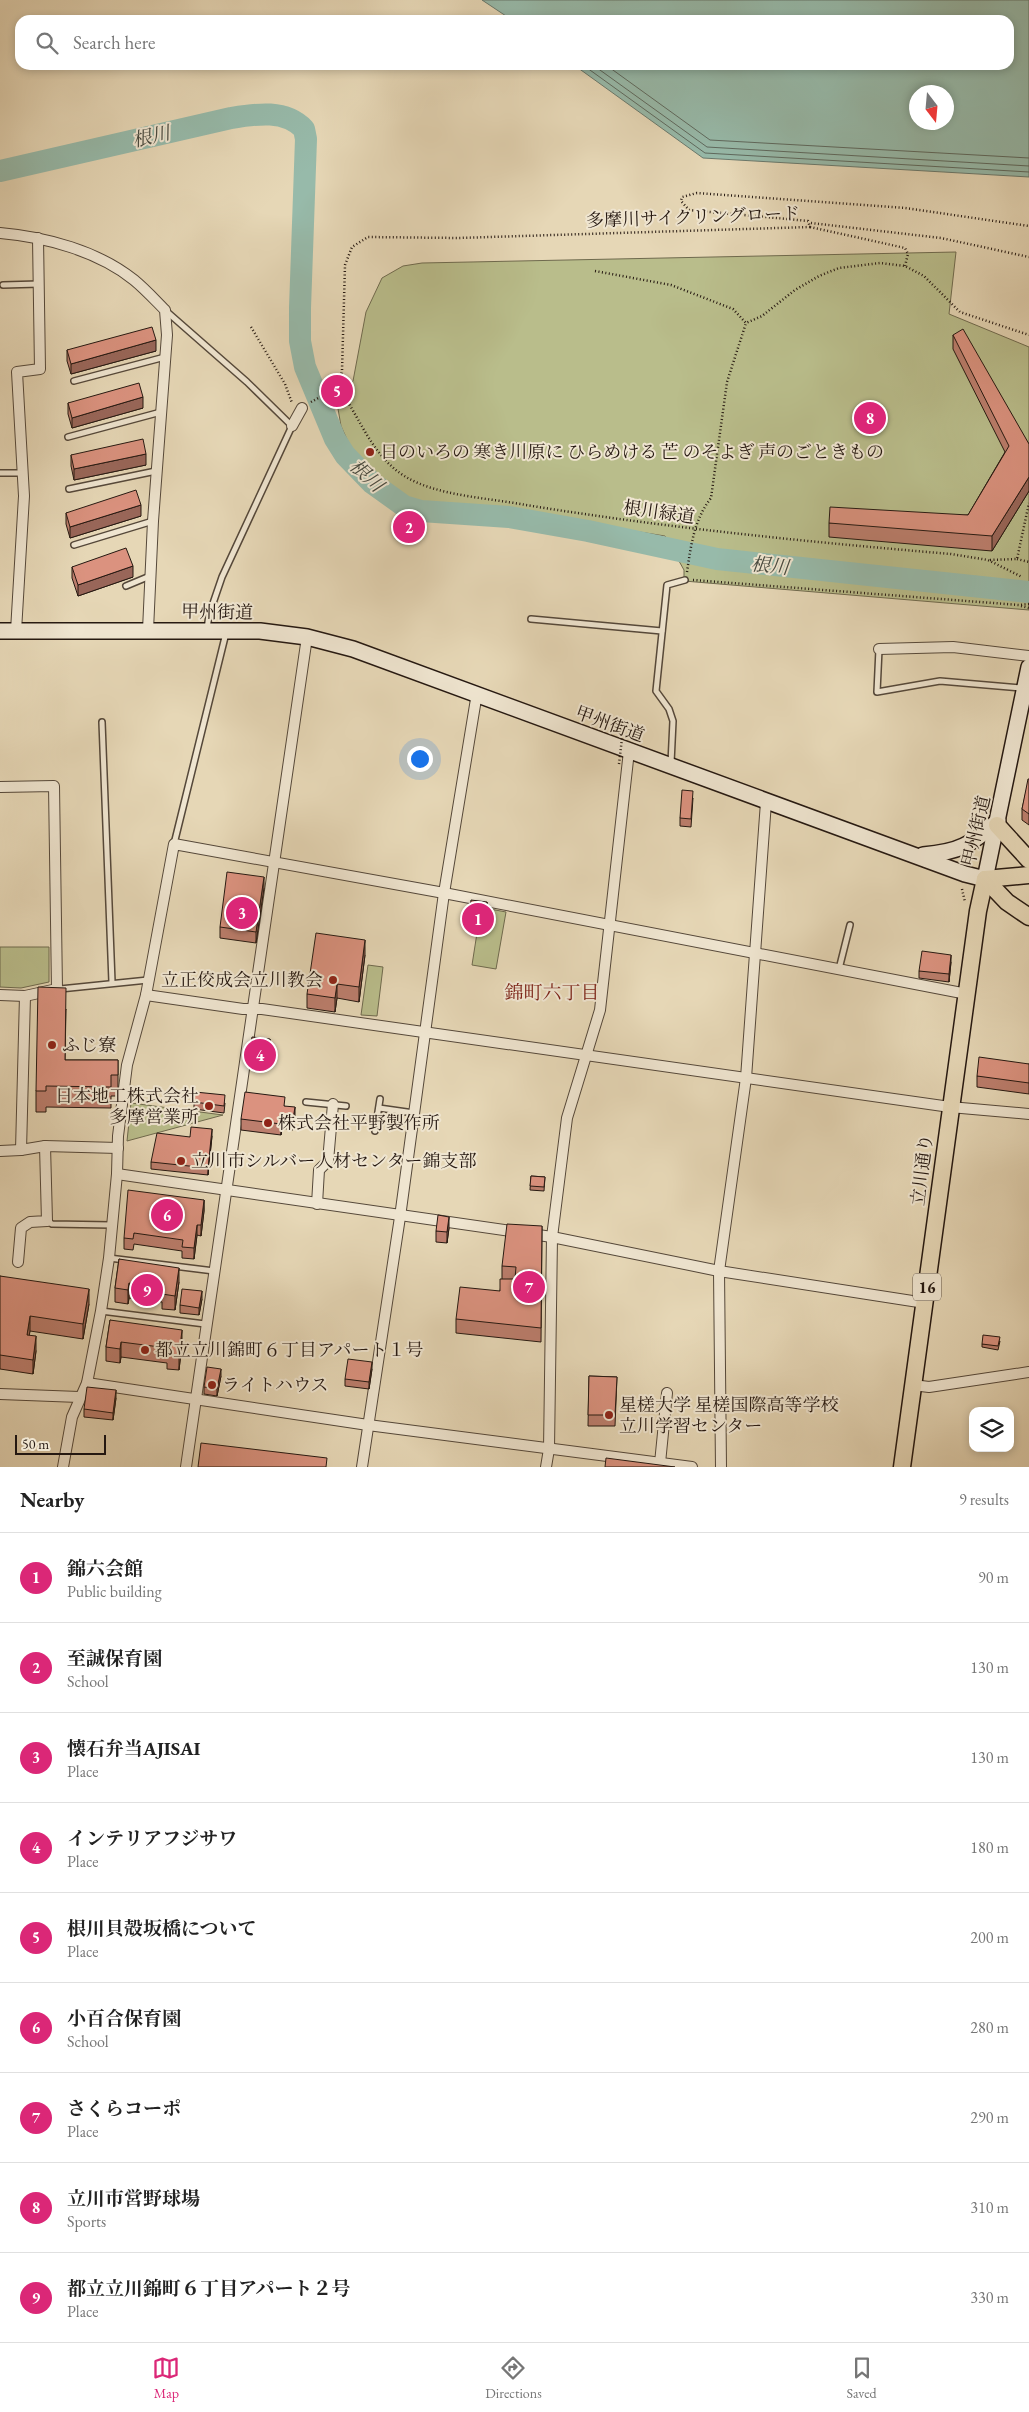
<!DOCTYPE html>
<html lang="en">
<head>
<meta charset="utf-8">
<style>
  body { margin:0; font-family:"EB Garamond","Noto Serif JP",serif; background:#f6f6f6; color:#222 }
  .controls { position:absolute; right:15px; bottom:15px; display:grid; overflow:hidden; border-radius:10px; box-shadow:0 2px 8px #0003 }
  .controls button { width:45px; height:45px; display:grid; place-items:center; padding:0; border:0; border-bottom:1px solid #e0e0e0; background:#fff; color:#222; font:25px sans-serif }
  .compass { position:absolute; left:909px; top:85px; width:45px; height:45px; border-radius:50%; background:#fff; box-shadow:0 2px 8px #0003; rotate:164deg }
  .scale { position:absolute; left:15px; bottom:12px; width:91px; box-sizing:border-box; padding-left:5px; border:2px solid #251811; border-top:0; font-size:14px; line-height:18px; white-space:nowrap; color:#251811; -webkit-text-stroke:4px #efe5d0; paint-order:stroke }
  .you { position:absolute; left:419px; top:758px; width:18px; height:18px; margin:-12px; border:4px solid #fff; border-radius:50%; background:#1a73e8; box-shadow:0 0 0 8px #1a73e833 }
  .badge { display:grid; place-items:center; width:32px; height:32px; border-radius:50%; background:#db2777; color:#fff; font-size:16px; font-weight:700 }
  .pin { position:absolute; translate:-50% -50%; border:2px solid #fff; box-shadow:0 1px 5px #0006 }
  .list { margin:0; padding:0; list-style:none }
  h2 { display:flex; justify-content:space-between; align-items:center; height:65px; margin:0; padding:0 20px; font-size:21px }
  h2 small { font-size:16px; font-weight:400; color:#767676 }
  .list li { display:grid; grid-template-columns:32px 1fr auto; gap:15px; align-items:center; box-sizing:border-box; height:90px; padding:0 20px; border-top:1px solid #e0e0e0 }
  .list b { display:block; font-size:19px; white-space:nowrap }
  .list p { margin:0; font-size:16px; white-space:nowrap; color:#767676 }
  .list em { font-size:16px; font-style:normal; color:#767676 }
  .icon { flex:none; width:28px; height:28px; fill:none; stroke:currentColor; stroke-width:2; stroke-linecap:round; stroke-linejoin:round }
  .map { position:relative; flex:none; width:1029px; height:1467px; overflow:hidden }
  .search { position:absolute; background:#fff; box-shadow:0 2px 8px #0003; left:15px; right:15px; top:15px; height:55px; display:flex; align-items:center; gap:12px; box-sizing:border-box; padding:0 18px; border-radius:15px; color:#767676; font-size:19px }
  .sheet { height:875px; background:#fff }
  nav { display:flex; justify-content:space-around; align-items:center; box-sizing:border-box; height:70px; border-top:1px solid #e0e0e0; background:#fff; font-size:14px; color:#767676 }
  nav a { display:grid; justify-items:center; gap:2px }
  nav .on { color:#db2777 }
  .map>svg:first-child { display:block }
  .green { fill:#b9bd8b; stroke:#6f6a4e }
  .water { fill:#97baaa; stroke:#69796d; fill-rule:evenodd }
  .lines { fill:none; stroke-linecap:round; stroke-linejoin:round }
  .shore { stroke:#5e695e; stroke-width:1 }
  .river { stroke:#97baaa; stroke-width:22 }
  .service-casing { stroke:#55483a; stroke-width:8 }
  .minor-casing { stroke:#55483a; stroke-width:12 }
  .secondary-casing { stroke:#251811; stroke-width:18 }
  .primary-casing { stroke:#251811; stroke-width:19 }
  .path { stroke:#251811; stroke-width:2.5; stroke-dasharray:1 2.5; stroke-linecap:butt }
  .service { stroke:#efe5d0; stroke-width:5 }
  .minor { stroke:#efe5d0; stroke-width:10 }
  .secondary { stroke:#efe5d0; stroke-width:15 }
  .primary { stroke:#e6d7b6; stroke-width:16 }
  .path-bridge { stroke:#251811; stroke-width:2.5; stroke-dasharray:1 2.5; stroke-linecap:butt }
  .wall { fill:#bc7e6d; stroke:#251811 }
  .shaded-wall { fill:#996659; stroke:#251811 }
  .building { fill:#db927f; stroke:#251811 }
  .poi-dot { fill:#8f2418; stroke:#efe5d0; stroke-width:2 }
  .labels { text-anchor:middle; stroke-width:4; stroke-linejoin:round; paint-order:stroke }
  .shield { fill:#efe5d0; stroke:#62564a; stroke-width:1 }
  .shield-label { font-size:16px; font-weight:bold; fill:#251811 }
  .street-label { font-size:18px; fill:#251811; stroke:#efe5d0 }
  .poi-label { font-size:18px; fill:#251811; stroke:#efe5d0; text-anchor:start }
  .water-label { font-size:19px; font-style:italic; fill:#47493f; stroke:#efe5d0 }
  .neighbourhood-label { font-size:19px; fill:#7a1f14; stroke:#efe5d0 }
</style>
</head>
<body>
<div class="map">
<svg width="1029" height="1467" viewBox="0 0 1029 1467">
  <rect width="100%" height="100%" fill="#e6d7b6"/>
  <filter id="stains"><feTurbulence type="fractalNoise" baseFrequency=".004" numOctaves="4"/><feColorMatrix values="0 0 0 0 .2 0 0 0 0 .09 0 0 0 0 .02 0 0 0 .5 -.17"/></filter>
  <radialGradient id="worn" r=".72"><stop offset=".6" stop-color="#630" stop-opacity="0"/><stop offset="1" stop-color="#630" stop-opacity=".3"/></radialGradient>
  <g class="green">
    <path d="M956,252L949,314L1029,347V610L684,581V570L665,536L519,513L426,504L396,493L372,474L354,455L341,426L337,403L353,381L366,312L382,278L403,266L422,263Z"/>
    <path d="M490,909L506,912L496,969L472,965L477,933L486,934Z"/>
    <path d="M0,947H49V982L21,988L0,987Z"/>
    <path d="M368,965L383,967L377,1016L361,1015Z"/>
    <path d="M131,1103L223,1115L127,1141Z"/>
  </g>
  <path class="water" d="M482,0H1029V177L703,158L574,65H1009V20H512ZM916,92H946V122H916Z"/>
  <g class="lines">
    <g class="shore">
      <path d="M583,65L705,153L1029,172"/>
      <path d="M593,65L707,147L1029,166"/>
      <path d="M606,65L710,140L1029,158"/>
    </g>
    <path class="river" d="M0,171L231,118C256,114 285,109 304,129L306,139L300,308V341L305,367L335,439L345,455L372,483L404,506L421,511L509,517L588,531L717,559L1029,592"/>
    <defs>
      <g id="service">
        <path d="M3,285L39,284"/>
        <path d="M166,311L247,382L292,426L222,577L209,615L207,629"/>
        <path d="M74,381L165,357"/>
        <path d="M68,437L161,412"/>
        <path d="M0,473H22"/>
        <path d="M69,489L156,471"/>
        <path d="M74,545L153,521"/>
        <path d="M126,586L150,576"/>
        <path d="M531,619L662,631"/>
        <path d="M879,649L877,692L940,681L1022,688"/>
        <path d="M102,722L112,982"/>
        <path d="M671,763L673,721L669,709L656,691L667,585L685,580"/>
        <path d="M174,844L226,633"/>
        <path d="M839,969L850,925"/>
        <path d="M60,989L148,980"/>
        <path d="M306,1102L346,1106"/>
        <path d="M379,1108L414,1113"/>
        <path d="M375,1131L380,1099"/>
        <path d="M47,1221L52,1224L111,1225"/>
        <path d="M109,1258L214,1271"/>
        <path d="M101,1311L205,1324"/>
      </g>
      <g id="minor">
        <path d="M0,233C46,237 98,251 134,280C145,289 155,300 165,310L167,335L153,521L148,630"/>
        <path d="M292,426L302,408"/>
        <path d="M16,631L24,496L17,372L40,369L38,238"/>
        <path d="M879,649L953,647L1029,656"/>
        <path d="M0,787L54,786L57,989L25,996L0,995"/>
        <path d="M146,995L243,1009H262L950,1107L1029,1114"/>
        <path d="M25,996L21,1150L45,1146L118,1148"/>
        <path d="M0,1151L21,1150"/>
        <path d="M117,1174L552,1237L719,1271L925,1303"/>
        <path d="M317,1204L319,1170L328,1161L333,1104"/>
        <path d="M18,1262L21,1228L30,1222L47,1221L45,1146"/>
        <path d="M87,1383L368,1425L692,1467"/>
        <path d="M913,1385L929,1387L1029,1372"/>
        <path d="M0,1394L79,1397"/>
        <path d="M660,1463L667,1393"/>
        <path d="M63,1467L72,1417L87,1383L101,1311L109,1258L117,1174L118,1136L127,1065L146,995L174,844L444,893L967,994"/>
        <path d="M186,1467L307,637"/>
        <path d="M362,1467L400,1217L444,893L477,693"/>
        <path d="M546,1467L549,1449L552,1237L567,1118L600,1010L629,751"/>
        <path d="M721,1467L719,1271L746,1078L766,802"/>
      </g>
      <g id="secondary">
        <path d="M0,631H260L307,637L353,649L965,874L985,879L1029,667"/>
        <path d="M923,855C960,852 970,845 998,821"/>
      </g>
      <g id="primary">
        <path d="M997,825L1029,860"/>
        <path d="M985,879L1007,902L1029,917"/>
        <path d="M985,879L1029,875"/>
        <path d="M902,1467L978,911L985,879"/>
      </g>
    </defs>
    <use href="#service" class="service-casing"/>
    <use href="#minor" class="minor-casing"/>
    <use href="#secondary" class="secondary-casing"/>
    <use href="#primary" class="primary-casing"/>
    <g class="path">
      <path d="M811,223L941,238L1029,257"/>
      <path d="M810,227L905,248L908,254L905,266"/>
      <path d="M595,271L671,285L733,309L746,323L762,316L795,290L819,276L839,268L880,263L905,266L924,276L960,312L1029,335"/>
      <path d="M251,327L285,384L292,403"/>
      <path d="M338,387L342,371L345,265L352,247L368,237L458,238L810,227L808,221L798,220L689,210L681,201L682,197L697,193L905,208L1029,226"/>
      <path d="M338,387C360,417 372,457 406,477C438,496 489,498 526,505C667,528 809,542 951,554L988,560L1022,577"/>
      <path d="M311,402L338,387"/>
      <path d="M1017,559L1029,562"/>
      <path d="M990,560L1017,559L1029,503"/>
      <path d="M687,572C691,545 694,520 711,498L727,382L746,323"/>
      <path d="M693,580L1019,605L1029,604"/>
      <path d="M1021,606L1029,608"/>
      <path d="M595,724L596,720L623,730"/>
      <path d="M962,889L965,902"/>
    </g>
    <use href="#service" class="service"/>
    <use href="#minor" class="minor"/>
    <use href="#secondary" class="secondary"/>
    <use href="#primary" class="primary"/>
    <path class="path-bridge" d="M619,764L623,730"/>
  </g>
  <g class="wall">
    <path d="M953,335L1029,444V491L992,551L829,537V523L968,515L1005,452L953,349Z"/>
    <path d="M67,350L156,351L71,374L67,361Z"/>
    <path d="M68,403L143,408L72,428L68,414Z"/>
    <path d="M71,455L146,465L74,480L71,466Z"/>
    <path d="M66,513L141,516L70,538L66,524Z"/>
    <path d="M72,567L133,577L78,596L72,578Z"/>
    <path d="M1029,779V825L1022,820V809Z"/>
    <path d="M693,798L691,827L680,826V818Z"/>
    <path d="M264,888L256,943L220,938V927Z"/>
    <path d="M487,909L485,930L469,929V921Z"/>
    <path d="M365,955L359,1002L337,998L335,1012L307,1008V994Z"/>
    <path d="M951,962L949,982L919,978V971Z"/>
    <path d="M66,1009L65,1060H118V1096H111V1108L46,1107V1112H36V1091Z"/>
    <path d="M250,1050H270L268,1063L250,1061Z"/>
    <path d="M1029,1064V1094L977,1087V1076Z"/>
    <path d="M194,1102L225,1103L224,1113L194,1109Z"/>
    <path d="M285,1106L295,1118L293,1130L282,1128L281,1135L241,1130V1119Z"/>
    <path d="M212,1136L208,1175L151,1169V1162L190,1137Z"/>
    <path d="M531,1176L545,1177L544,1191L530,1190Z"/>
    <path d="M204,1200V1211L201,1236L197,1235L194,1259L182,1258V1251L134,1244L133,1250L124,1249V1238Z"/>
    <path d="M542,1226L541,1342L456,1333V1319L500,1291L502,1279V1266Z"/>
    <path d="M449,1228L447,1243L436,1242V1231Z"/>
    <path d="M119,1259L179,1282L175,1310L162,1309V1302L129,1298L128,1304L115,1302V1288Z"/>
    <path d="M0,1276L89,1304L83,1339L30,1331L29,1335L36,1351L33,1374L0,1369Z"/>
    <path d="M202,1299L199,1315L180,1313V1305Z"/>
    <path d="M110,1320L182,1344L179,1370L167,1369V1363L121,1357L120,1363L106,1361V1347Z"/>
    <path d="M1000,1341L998,1350L982,1347V1344Z"/>
    <path d="M372,1369L369,1389L345,1386V1379Z"/>
    <path d="M221,1376L217,1396L204,1394V1387Z"/>
    <path d="M589,1376L617,1377L615,1426H588Z"/>
    <path d="M116,1398L113,1420L84,1417V1409Z"/>
  </g>
  <g class="shaded-wall">
    <path d="M156,340V351L71,374V364Z"/>
    <path d="M143,397V408L72,428V418Z"/>
    <path d="M146,454V465L74,480V469Z"/>
    <path d="M1029,477V491L992,551V536Z"/>
    <path d="M141,505V516L70,538V527Z"/>
    <path d="M133,566V577L78,596V585Z"/>
    <path d="M264,877V888L256,943V932Z"/>
    <path d="M487,902V909L485,930V923Z"/>
    <path d="M365,940V955L359,1002V987Z"/>
    <path d="M951,955V962L949,982V974Z"/>
    <path d="M337,984V998L335,1012V998Z"/>
    <path d="M270,1039V1050L268,1063V1052Z"/>
    <path d="M295,1107V1118L293,1130V1119Z"/>
    <path d="M282,1117V1128L281,1135V1124Z"/>
    <path d="M212,1129V1136L208,1175V1168Z"/>
    <path d="M204,1200V1211L201,1236V1225Z"/>
    <path d="M449,1217V1228L447,1243V1232Z"/>
    <path d="M197,1225V1235L194,1259V1248Z"/>
    <path d="M179,1268V1282L175,1310V1296Z"/>
    <path d="M129,1283V1298L128,1304V1290Z"/>
    <path d="M89,1289V1304L83,1339V1324Z"/>
    <path d="M202,1291V1299L199,1315V1308Z"/>
    <path d="M30,1316V1331L27,1349V1335Z"/>
    <path d="M182,1330V1344L179,1370V1356Z"/>
    <path d="M36,1336V1351L33,1374V1360Z"/>
    <path d="M121,1342V1357L120,1363V1349Z"/>
    <path d="M372,1362V1369L369,1389V1382Z"/>
    <path d="M221,1369V1376L217,1396V1389Z"/>
    <path d="M116,1390V1398L113,1420V1413Z"/>
  </g>
  <g class="building">
    <path d="M152,327L156,340L71,364L67,350Z"/>
    <path d="M963,329L1029,444V477L992,536L829,523L830,507L968,515L1009,446L953,335Z"/>
    <path d="M139,383L143,397L72,418L68,403Z"/>
    <path d="M143,439L146,454L74,469L71,455Z"/>
    <path d="M136,490L141,505L70,527L66,513Z"/>
    <path d="M126,548L133,566L78,585L72,567Z"/>
    <path d="M1028,779H1029V814L1022,809Z"/>
    <path d="M682,790L693,791L691,819L680,818Z"/>
    <path d="M227,872L264,877L256,932L220,927Z"/>
    <path d="M471,900L487,902L485,923L469,921Z"/>
    <path d="M316,933L365,940L359,987L337,984L335,998L307,994Z"/>
    <path d="M922,951L951,955L949,974L919,971Z"/>
    <path d="M38,987L66,988L65,1060H118V1075H111V1087L46,1086V1091H36Z"/>
    <path d="M252,1037L270,1039L268,1052L250,1050Z"/>
    <path d="M979,1057L1029,1064V1083L977,1076Z"/>
    <path d="M195,1092L225,1095L224,1106L194,1102Z"/>
    <path d="M245,1092L285,1097L284,1106L295,1107L293,1119L282,1117L281,1124L241,1119Z"/>
    <path d="M191,1127L212,1129L208,1168L151,1162L157,1133L190,1137Z"/>
    <path d="M531,1176L545,1177L544,1187L530,1186Z"/>
    <path d="M128,1190L204,1200L201,1225H197L194,1248L182,1247L183,1240L134,1233L133,1239L124,1238Z"/>
    <path d="M438,1215L449,1217L447,1232L436,1231Z"/>
    <path d="M507,1224L542,1226L541,1328L456,1319L460,1287L500,1291V1279H515L516,1267L502,1266Z"/>
    <path d="M119,1259L179,1268L175,1296L162,1294L163,1288L129,1283L128,1290L115,1288Z"/>
    <path d="M0,1276L89,1289L83,1324L30,1316L27,1335L36,1336L33,1360L0,1355Z"/>
    <path d="M182,1289L202,1291L199,1308L180,1305Z"/>
    <path d="M110,1320L182,1330L179,1356L167,1354L168,1348L121,1342L120,1349L106,1347Z"/>
    <path d="M983,1335L1000,1337L998,1346L982,1344Z"/>
    <path d="M348,1359L372,1362L369,1382L345,1379Z"/>
    <path d="M207,1367L221,1369L217,1389L204,1387Z"/>
    <path d="M589,1376L617,1377L615,1415H588Z"/>
    <path d="M87,1387L116,1390L113,1413L84,1409Z"/>
    <path d="M201,1443L327,1458L326,1467H198Z"/>
    <path d="M606,1458L675,1467H605Z"/>
  </g>
  <g class="poi-dot">
    <circle cx="370" cy="452" r="5"/>
    <circle cx="333" cy="980" r="5"/>
    <circle cx="52" cy="1045" r="5"/>
    <circle cx="209" cy="1106" r="5"/>
    <circle cx="268" cy="1123" r="5"/>
    <circle cx="181" cy="1161" r="5"/>
    <circle cx="145" cy="1350" r="5"/>
    <circle cx="212" cy="1385" r="5"/>
    <circle cx="609" cy="1415" r="5"/>
  </g>
  <g class="labels">
    <rect class="shield" x="913" y="1273.5" width="28" height="27" rx="4"/>
    <g class="shield-label">
      <text x="927" y="1293">16</text>
    </g>
    <g class="street-label">
      <text transform="translate(693 217) rotate(-2)" y="6">多摩川サイクリングロード</text>
      <text transform="translate(659 512) rotate(8)" y="6">根川緑道</text>
      <text transform="translate(217 612) rotate(1)" y="6">甲州街道</text>
      <text transform="translate(610 724) rotate(20)" y="6">甲州街道</text>
      <text transform="translate(976 831) rotate(-77)" y="6">甲州街道</text>
      <text transform="translate(922 1170) rotate(-83)" y="6">立川通り</text>
    </g>
    <g class="poi-label">
      <text x="380" y="458">日のいろの 寒き川原に ひらめける 芒 のそよぎ 声のごときもの</text>
      <text x="323" y="986" text-anchor="end">立正佼成会立川教会</text>
      <text x="62" y="1051">ふじ寮</text>
      <text x="199" y="1102" text-anchor="end">日本地工株式会社<tspan x="199" dy="21">多摩営業所</tspan></text>
      <text x="278" y="1129">株式会社平野製作所</text>
      <text x="191" y="1167">立川市シルバー人材センター錦支部</text>
      <text x="155" y="1356">都立立川錦町６丁目アパート１号</text>
      <text x="222" y="1391">ライトハウス</text>
      <text x="619" y="1411">星槎大学 星槎国際高等学校<tspan x="619" dy="21">立川学習センター</tspan></text>
    </g>
    <g class="water-label">
      <text transform="translate(151 136) rotate(-13)" y="7">根川</text>
      <text transform="translate(367 475) rotate(43)" y="7">根川</text>
      <text transform="translate(770 565) rotate(6)" y="7">根川</text>
    </g>
    <g class="neighbourhood-label">
      <text x="552" y="999">錦町六丁目</text>
    </g>
  </g>
  <rect width="100%" height="100%" filter="url(#stains)"/>
  <rect width="100%" height="100%" fill="url(#worn)"/>
</svg>
<div class="controls">
<button><svg class="icon" aria-label="layers" viewBox="0 0 24 24"><path d="M12 4l9 5-9 5-9-5zM3 14l9 5 9-5"/></svg></button>
</div>
<svg class="compass" viewBox="-18 -18 36 36"><path d="M0-13l5 13h-10z" fill="#e53935"/><path d="M0 13l5-13h-10z" fill="#767676"/></svg>
<div class="scale">50 m</div>
<div class="you"></div>
<div class="pin badge" style="left:478px;top:919px">1</div>
<div class="pin badge" style="left:409px;top:527px">2</div>
<div class="pin badge" style="left:242px;top:913px">3</div>
<div class="pin badge" style="left:260px;top:1055px">4</div>
<div class="pin badge" style="left:337px;top:391px">5</div>
<div class="pin badge" style="left:167px;top:1215px">6</div>
<div class="pin badge" style="left:529px;top:1287px">7</div>
<div class="pin badge" style="left:870px;top:418px">8</div>
<div class="pin badge" style="left:147px;top:1290px">9</div>
<div class="search"><svg class="icon" aria-label="search" viewBox="0 0 24 24"><circle cx="10" cy="10" r="6"/><path d="M15 15l6 6"/></svg>Search here</div>
</div>
<section class="sheet">
<h2>Nearby<small>9 results</small></h2>
<ul class="list">
<li><span class="badge">1</span><div><b>錦六会館</b><p>Public building</p></div><em>90 m</em></li>
<li><span class="badge">2</span><div><b>至誠保育園</b><p>School</p></div><em>130 m</em></li>
<li><span class="badge">3</span><div><b>懐石弁当AJISAI</b><p>Place</p></div><em>130 m</em></li>
<li><span class="badge">4</span><div><b>インテリアフジサワ</b><p>Place</p></div><em>180 m</em></li>
<li><span class="badge">5</span><div><b>根川貝殻坂橋について</b><p>Place</p></div><em>200 m</em></li>
<li><span class="badge">6</span><div><b>小百合保育園</b><p>School</p></div><em>280 m</em></li>
<li><span class="badge">7</span><div><b>さくらコーポ</b><p>Place</p></div><em>290 m</em></li>
<li><span class="badge">8</span><div><b>立川市営野球場</b><p>Sports</p></div><em>310 m</em></li>
<li><span class="badge">9</span><div><b>都立立川錦町６丁目アパート２号</b><p>Place</p></div><em>330 m</em></li>
</ul>
</section>
<nav>
<a class="on"><svg class="icon" aria-label="map" viewBox="0 0 24 24"><path d="M3 6l6-2 6 2 6-2v14l-6 2-6-2-6 2zM9 4v14M15 6v14"/></svg>Map</a>
<a><svg class="icon" aria-label="directions" viewBox="0 0 24 24"><path d="M12 3l9 9-9 9-9-9zM9 14v-3h6M13 9l2 2-2 2"/></svg>Directions</a>
<a><svg class="icon" aria-label="saved" viewBox="0 0 24 24"><path d="M7 4h10v16l-5-4-5 4z"/></svg>Saved</a>
</nav>
</body>
</html>
